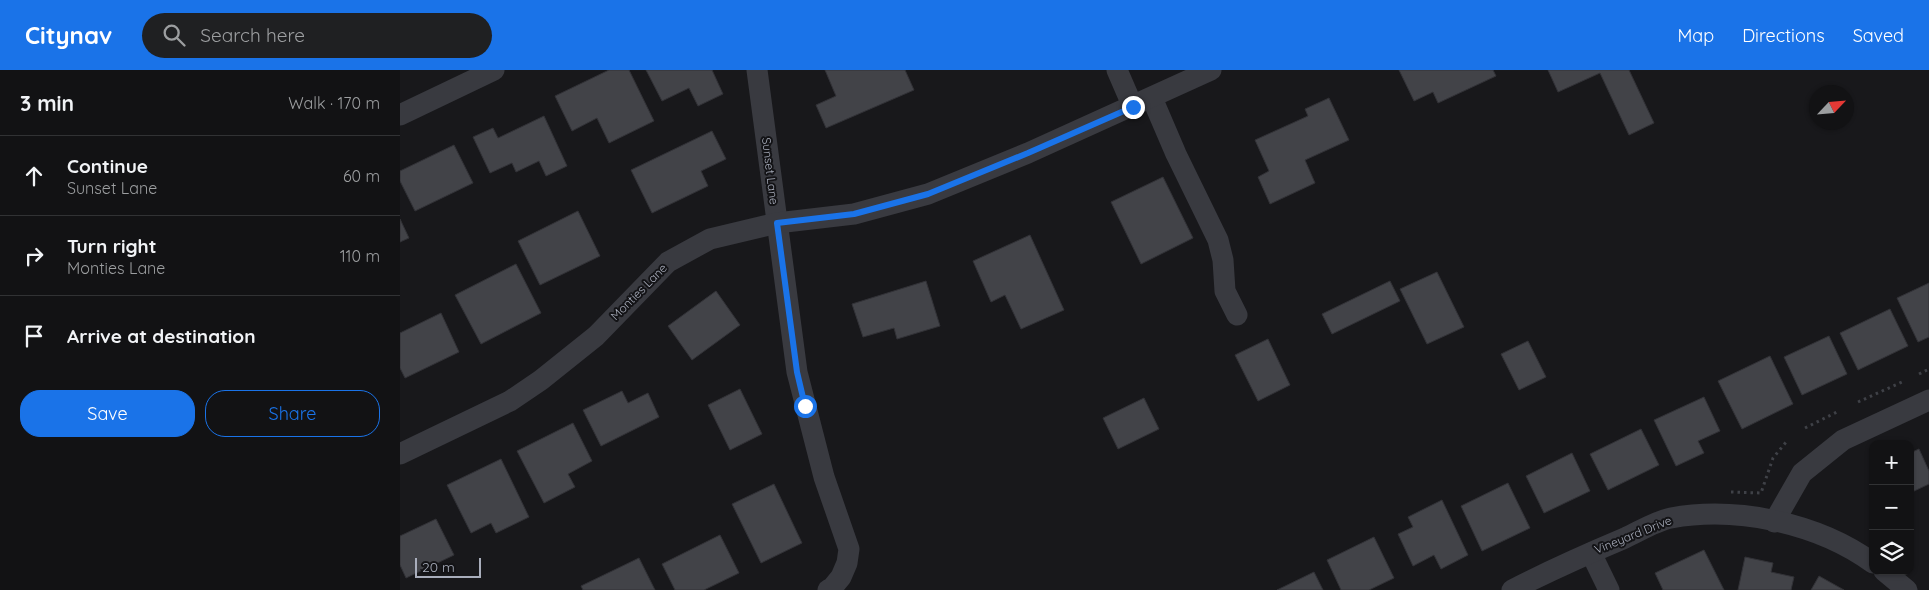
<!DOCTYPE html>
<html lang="en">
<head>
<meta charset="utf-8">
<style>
  body { margin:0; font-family:Quicksand,sans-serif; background:#1f2022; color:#f1f3f6 }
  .controls { position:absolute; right:15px; bottom:15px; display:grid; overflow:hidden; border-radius:10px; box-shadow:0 1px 4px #0004 }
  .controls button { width:45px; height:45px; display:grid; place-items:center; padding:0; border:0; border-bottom:1px solid #313234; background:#121214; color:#f1f3f6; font:25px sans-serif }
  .compass { position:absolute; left:1409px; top:15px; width:45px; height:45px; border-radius:50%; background:#121214; box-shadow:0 1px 4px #0004; rotate:64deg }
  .scale { position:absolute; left:15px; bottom:12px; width:66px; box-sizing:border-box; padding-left:5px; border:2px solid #a9aebc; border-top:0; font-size:14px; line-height:18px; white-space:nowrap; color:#a9aebc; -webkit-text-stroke:4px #131316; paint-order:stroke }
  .stop { position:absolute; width:15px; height:15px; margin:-11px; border:4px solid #1a73e8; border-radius:50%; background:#fff }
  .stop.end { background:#1a73e8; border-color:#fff; box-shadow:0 1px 5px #0008 }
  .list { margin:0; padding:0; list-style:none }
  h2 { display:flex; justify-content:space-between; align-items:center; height:65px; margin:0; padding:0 20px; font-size:21px }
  h2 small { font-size:16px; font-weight:400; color:#9c9ea0 }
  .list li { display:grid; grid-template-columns:32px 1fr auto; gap:15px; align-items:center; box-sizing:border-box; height:80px; padding:0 20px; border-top:1px solid #313234 }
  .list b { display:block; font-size:19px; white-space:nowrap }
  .list p { margin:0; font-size:16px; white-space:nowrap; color:#9c9ea0 }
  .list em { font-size:16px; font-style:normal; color:#9c9ea0 }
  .actions { display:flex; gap:10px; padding:15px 20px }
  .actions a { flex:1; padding:11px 0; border:1px solid #1a73e8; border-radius:20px; text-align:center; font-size:18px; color:#1a73e8 }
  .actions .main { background:#1a73e8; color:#fff }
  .icon { flex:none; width:28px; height:28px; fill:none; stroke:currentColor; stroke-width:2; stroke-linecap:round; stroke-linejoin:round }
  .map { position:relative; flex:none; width:1529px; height:520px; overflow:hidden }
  header { display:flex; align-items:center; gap:30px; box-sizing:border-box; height:70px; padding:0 25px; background:#1a73e8; color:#fff }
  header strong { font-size:24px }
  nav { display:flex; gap:28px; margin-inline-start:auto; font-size:18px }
  .search { width:350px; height:45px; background:#1f2022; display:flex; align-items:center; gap:12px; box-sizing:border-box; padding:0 18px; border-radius:28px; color:#9c9ea0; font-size:19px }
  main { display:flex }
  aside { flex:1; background:#121214 }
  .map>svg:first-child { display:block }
  .building { fill:#424348; stroke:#323237 }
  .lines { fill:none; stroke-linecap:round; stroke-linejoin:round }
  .path { stroke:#3f4147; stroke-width:3; stroke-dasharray:2.5 4; stroke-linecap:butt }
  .minor { stroke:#393a40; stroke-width:21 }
  .route { stroke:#1a73e8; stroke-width:6 }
  .labels { text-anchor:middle; stroke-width:4; stroke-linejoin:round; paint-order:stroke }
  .street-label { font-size:12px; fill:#a9aebc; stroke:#131316 }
</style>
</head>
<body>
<header>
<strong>Citynav</strong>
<div class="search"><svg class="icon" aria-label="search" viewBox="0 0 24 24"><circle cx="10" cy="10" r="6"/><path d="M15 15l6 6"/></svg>Search here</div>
<nav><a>Map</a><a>Directions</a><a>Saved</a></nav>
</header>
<main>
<aside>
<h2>3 min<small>Walk · 170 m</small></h2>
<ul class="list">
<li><svg class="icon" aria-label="ahead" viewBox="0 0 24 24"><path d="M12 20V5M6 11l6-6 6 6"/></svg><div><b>Continue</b><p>Sunset Lane</p></div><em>60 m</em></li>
<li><svg class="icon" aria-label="right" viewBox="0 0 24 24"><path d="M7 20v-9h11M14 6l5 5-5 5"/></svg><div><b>Turn right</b><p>Monties Lane</p></div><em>110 m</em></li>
<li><svg class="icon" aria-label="arrive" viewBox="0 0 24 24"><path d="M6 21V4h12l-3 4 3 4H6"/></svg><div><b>Arrive at destination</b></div></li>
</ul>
<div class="actions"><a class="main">Save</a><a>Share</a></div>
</aside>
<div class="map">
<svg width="1529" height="520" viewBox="0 0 1529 520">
  <rect width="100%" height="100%" fill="#18181b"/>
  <g class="building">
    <path d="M209,0H229L254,51L209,73L197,48L172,61L155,26Z"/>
    <path d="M246,0H312L323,24L298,36L289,18L262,31Z"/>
    <path d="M425,0H505L514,20L426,58L416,35L436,26Z"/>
    <path d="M999,0H1093L1096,6L1038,33L1033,22L1014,31Z"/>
    <path d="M1148,0H1229L1254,53L1229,65L1200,3L1158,22Z"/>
    <path d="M929,28L949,70L905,90L915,113L870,134L858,107L869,101L855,70L908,46L905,39Z"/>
    <path d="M144,46L167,96L146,106L139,91L116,102L112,93L90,103L73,67L93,58L98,68Z"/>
    <path d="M312,61L326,89L301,101L308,116L252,143L231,100Z"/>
    <path d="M54,75L73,113L15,141L0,111V101Z"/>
    <path d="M763,107L793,168L741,194L711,132Z"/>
    <path d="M178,141L200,186L140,215L118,171Z"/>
    <path d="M0,149L9,168L0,172Z"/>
    <path d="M630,165L664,240L621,259L605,225L591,232L573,191Z"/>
    <path d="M116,194L141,243L81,274L55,225Z"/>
    <path d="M1037,202L1064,257L1027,274L1000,219Z"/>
    <path d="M526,211L540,256L497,269L494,258L463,267L452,234Z"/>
    <path d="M990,211L1000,231L932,264L922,244Z"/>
    <path d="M1529,213V267L1518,272L1497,228Z"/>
    <path d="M316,221L340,255L292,290L268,256Z"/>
    <path d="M1490,239L1508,276L1458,300L1440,263Z"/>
    <path d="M41,243L59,282L5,308L0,298V263Z"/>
    <path d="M1429,266L1447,304L1402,325L1384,287Z"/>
    <path d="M868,269L890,315L858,331L835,285Z"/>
    <path d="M1128,271L1146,307L1119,320L1101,284Z"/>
    <path d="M1370,286L1393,334L1342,359L1318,311Z"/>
    <path d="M340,319L362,364L330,380L308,335Z"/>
    <path d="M222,321L228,333L248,323L259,347L201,376L183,340Z"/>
    <path d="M1304,327L1320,361L1298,371L1304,383L1276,396L1254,350Z"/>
    <path d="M744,328L759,359L718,379L703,348Z"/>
    <path d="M173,353L192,391L168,404L175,417L144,433L117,381Z"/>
    <path d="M1241,359L1259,395L1208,420L1190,384Z"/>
    <path d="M1519,379L1529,401V414L1510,423V383Z"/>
    <path d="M1172,383L1190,421L1144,443L1126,406Z"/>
    <path d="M101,389L129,447L96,463L91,453L71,463L47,415Z"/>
    <path d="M1108,413L1130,458L1082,481L1061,436Z"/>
    <path d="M374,414L402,473L361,493L332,434Z"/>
    <path d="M1042,430L1068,485L1041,499L1034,485L1013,496L998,464L1013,457L1008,447Z"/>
    <path d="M36,449L54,485L6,508L0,495V466Z"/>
    <path d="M320,465L339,503L304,520H275L262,494Z"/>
    <path d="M974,467L994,508L969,520H941L927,490Z"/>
    <path d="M1304,480L1324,520H1263L1255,503Z"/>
    <path d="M1345,487L1373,493L1371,502L1394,507L1391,520H1338Z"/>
    <path d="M239,488L255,520H183L181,516Z"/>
    <path d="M914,502L923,520H877Z"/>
    <path d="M1419,506L1444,520H1411Z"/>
  </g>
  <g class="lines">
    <g class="path">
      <path d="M1519,304L1529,299"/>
      <path d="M1458,332L1502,312"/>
      <path d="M1405,358L1437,342"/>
      <path d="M1331,422L1361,423L1373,388L1387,371"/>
    </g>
    <g class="minor">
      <path d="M357,0L397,302L424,407L449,479L447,493L441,507L432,518L428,520"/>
      <path d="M717,0L733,37"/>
      <path d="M752,28L776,84L818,170L823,190L825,221L837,245"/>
      <path d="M0,45L94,0"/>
      <path d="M0,384L110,331L141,310L196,266L268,192L310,169L377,153L454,144L528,124L628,83L811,0"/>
      <path d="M1374,452L1402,403L1443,370L1529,330"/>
      <path d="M1191,483L1209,520"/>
      <path d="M1484,501L1507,520"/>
      <path d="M1112,520C1149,501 1187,484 1225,468C1240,461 1256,451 1271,448C1337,436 1418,453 1473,493"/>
    </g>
  </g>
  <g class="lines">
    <path class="route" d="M405,336L397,302L377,153L454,144L528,124L628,83L733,37"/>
  </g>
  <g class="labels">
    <g class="street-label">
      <text transform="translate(370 101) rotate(83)" y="4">Sunset Lane</text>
      <text transform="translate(239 222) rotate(-45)" y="4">Monties Lane</text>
      <text transform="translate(1233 465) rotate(-22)" y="4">Vineyard Drive</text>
    </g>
  </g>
</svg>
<div class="controls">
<button>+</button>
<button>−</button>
<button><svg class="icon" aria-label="layers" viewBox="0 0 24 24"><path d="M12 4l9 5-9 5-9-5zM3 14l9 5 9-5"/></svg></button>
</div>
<svg class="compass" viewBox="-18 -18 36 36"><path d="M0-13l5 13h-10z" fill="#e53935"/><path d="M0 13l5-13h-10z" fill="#9c9ea0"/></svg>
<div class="scale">20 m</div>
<div class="stop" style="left:405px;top:336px"></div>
<div class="stop end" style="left:733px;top:37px"></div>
</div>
</main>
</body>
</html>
